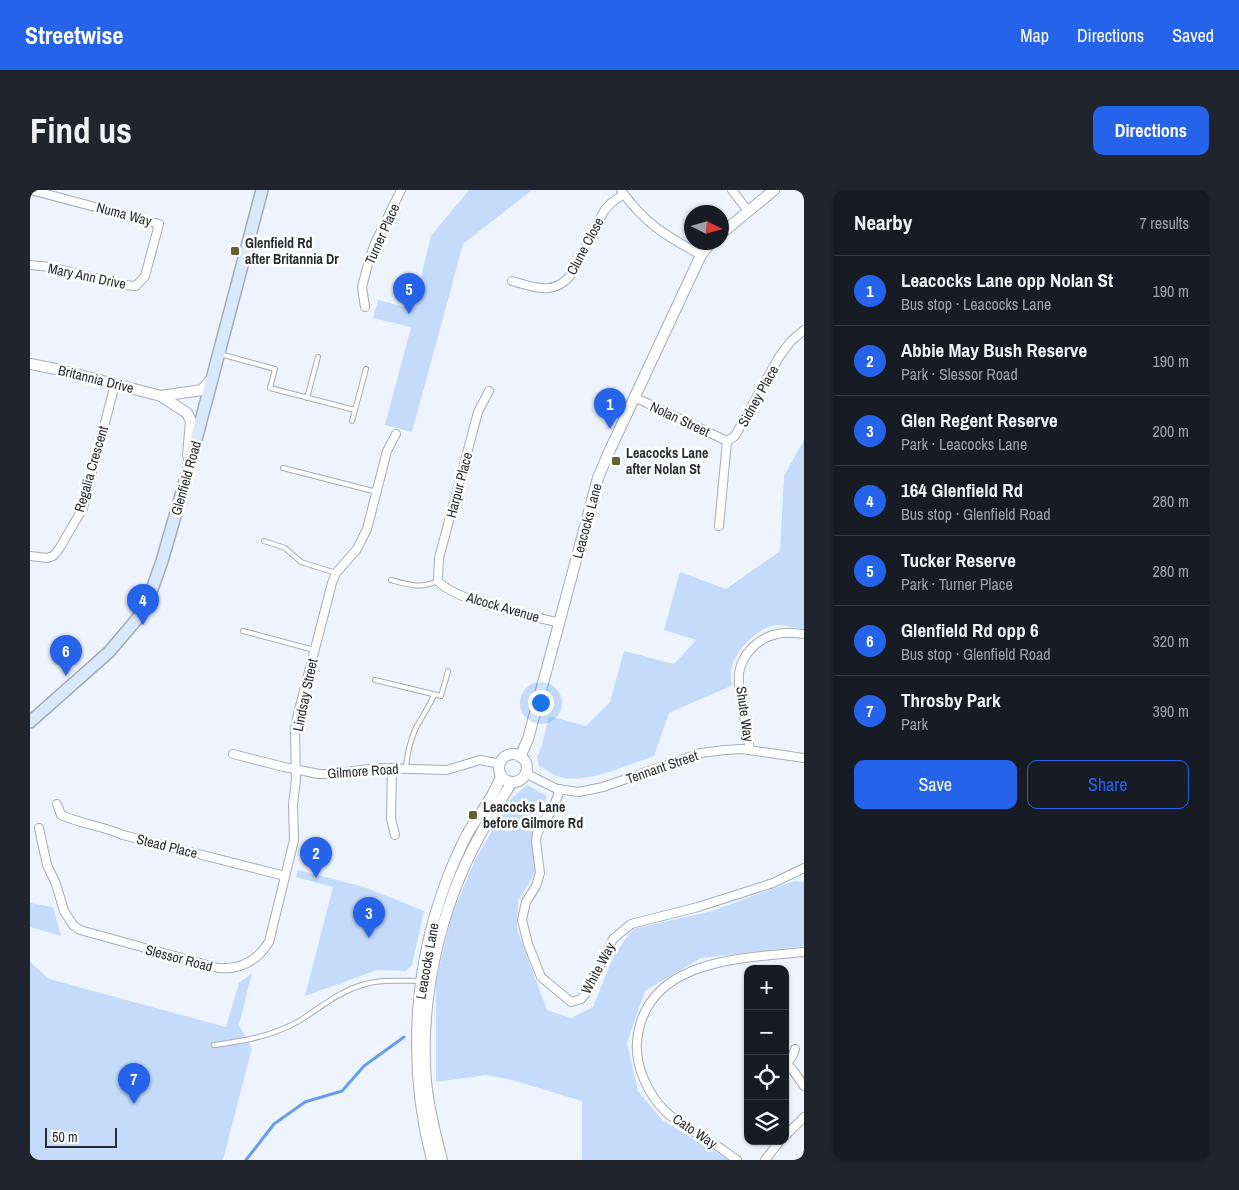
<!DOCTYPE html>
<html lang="en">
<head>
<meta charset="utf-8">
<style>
  body { margin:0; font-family:"Archivo Narrow",sans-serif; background:#20242c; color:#f1f3f6 }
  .controls { position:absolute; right:15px; bottom:15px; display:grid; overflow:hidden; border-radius:10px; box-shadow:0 1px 4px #0004 }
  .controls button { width:45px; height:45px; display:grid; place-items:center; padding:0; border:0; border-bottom:1px solid #363941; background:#171b24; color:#f1f3f6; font:25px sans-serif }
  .compass { position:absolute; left:654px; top:15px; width:45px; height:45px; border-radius:50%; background:#171b24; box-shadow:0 1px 4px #0004; rotate:95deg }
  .scale { position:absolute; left:15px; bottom:12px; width:72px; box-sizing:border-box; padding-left:5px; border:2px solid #292c2f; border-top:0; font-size:14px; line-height:18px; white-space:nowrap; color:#292c2f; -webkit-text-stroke:4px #fff; paint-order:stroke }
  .you { position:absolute; left:510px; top:512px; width:18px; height:18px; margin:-12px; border:4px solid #fff; border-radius:50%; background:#1a73e8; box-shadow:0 0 0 8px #1a73e833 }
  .badge { display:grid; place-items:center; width:32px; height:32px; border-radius:50%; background:#2563eb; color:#fff; font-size:16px; font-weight:700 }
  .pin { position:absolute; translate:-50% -41px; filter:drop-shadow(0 1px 2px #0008) }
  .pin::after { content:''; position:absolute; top:26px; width:18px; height:15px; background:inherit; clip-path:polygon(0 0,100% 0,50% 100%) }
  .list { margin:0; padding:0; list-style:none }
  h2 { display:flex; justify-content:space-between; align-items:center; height:65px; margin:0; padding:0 20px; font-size:21px }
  h2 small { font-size:16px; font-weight:400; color:#9ea1a6 }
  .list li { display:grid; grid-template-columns:32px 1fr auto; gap:15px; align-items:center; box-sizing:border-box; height:70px; padding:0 20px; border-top:1px solid #363941 }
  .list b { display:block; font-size:19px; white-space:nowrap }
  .list p { margin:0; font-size:16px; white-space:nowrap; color:#9ea1a6 }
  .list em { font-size:16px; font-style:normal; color:#9ea1a6 }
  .actions { display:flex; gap:10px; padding:15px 20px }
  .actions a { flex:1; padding:11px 0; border:1px solid #2563eb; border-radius:10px; text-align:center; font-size:18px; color:#2563eb }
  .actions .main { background:#2563eb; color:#fff }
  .icon { flex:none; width:28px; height:28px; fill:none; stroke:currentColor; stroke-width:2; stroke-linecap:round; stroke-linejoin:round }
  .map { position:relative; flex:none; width:774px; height:970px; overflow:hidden; border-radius:10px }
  header { display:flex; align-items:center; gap:30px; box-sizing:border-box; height:70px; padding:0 25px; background:#2563eb; color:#fff }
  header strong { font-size:24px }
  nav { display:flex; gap:28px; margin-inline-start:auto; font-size:18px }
  .intro { display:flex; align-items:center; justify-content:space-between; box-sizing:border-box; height:120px; padding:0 30px }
  h1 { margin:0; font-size:35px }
  .button { padding:12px 22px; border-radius:10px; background:#2563eb; color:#fff; font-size:18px; font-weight:700 }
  main { display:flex; gap:30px; padding:0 30px }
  aside { flex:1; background:#171b24; border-radius:10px; box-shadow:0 1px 4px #0004 }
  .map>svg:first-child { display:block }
  .green { fill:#c4dbfc }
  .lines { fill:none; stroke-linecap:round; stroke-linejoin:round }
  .stream { stroke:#6a9eea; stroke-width:3 }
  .service-casing { stroke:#a6acb5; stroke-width:6 }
  .minor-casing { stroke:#a6acb5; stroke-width:10 }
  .tertiary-casing { stroke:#a6acb5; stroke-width:12 }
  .secondary-casing { stroke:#a6acb5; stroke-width:14 }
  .service { stroke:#fff; stroke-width:4 }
  .minor { stroke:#fff; stroke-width:8 }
  .tertiary { stroke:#fff; stroke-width:10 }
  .secondary { stroke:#dae8fb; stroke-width:11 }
  .poi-dot { fill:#636330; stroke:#fff; stroke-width:2 }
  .labels { text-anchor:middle; stroke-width:5; stroke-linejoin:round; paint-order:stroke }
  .street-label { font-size:14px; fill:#292c2f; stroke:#fff }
  .poi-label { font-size:14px; font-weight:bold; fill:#292c2f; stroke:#fff; text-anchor:start }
</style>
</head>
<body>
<header>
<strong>Streetwise</strong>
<nav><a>Map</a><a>Directions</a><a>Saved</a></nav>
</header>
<div class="intro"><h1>Find us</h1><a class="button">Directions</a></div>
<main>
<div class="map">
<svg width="774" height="970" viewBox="0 0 774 970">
  <rect width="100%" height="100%" fill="#eef4fd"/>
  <g class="green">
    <path d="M439,0H502L433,54L382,242L355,235L381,137L343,128L348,110L383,119L401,46Z"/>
    <path d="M774,250V439C765,438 755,435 747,435C724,437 692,473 703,495L639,523L624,566C600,574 558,593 534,588C524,586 517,580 509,576L507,567L512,555L519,526L556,536L580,512L594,461L644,474L666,450L634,440L650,382L696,399L750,361L754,286Z"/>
    <path d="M497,595L517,606L502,643L505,683L488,711L487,739L517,820L541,828L563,817L584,765L603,739L682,721L764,691L774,692V756L671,768L615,801L597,853L608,901L632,930L699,970H552V911L482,890L456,885L406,892V791L422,725L445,670L481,609Z"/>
    <path d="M268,680L334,697L394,721L382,775L376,781L347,780L275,806L303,697L266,687Z"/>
    <path d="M0,713L23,717L31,746L0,737Z"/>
    <path d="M0,772L19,789L196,837L209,793L222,783L209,835L222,858L193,970H0Z"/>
  </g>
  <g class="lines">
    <path class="stream" d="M216,970L244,934L275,912L312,901L334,876L374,847"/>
    <defs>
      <g id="service">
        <path d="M190,164L245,179L240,198L325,220L322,231"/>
        <path d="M277,208L288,167"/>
        <path d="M325,220L336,179"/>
        <path d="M253,278L347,302"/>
        <path d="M234,351L255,358L271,372L306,383"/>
        <path d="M361,390C379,395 391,399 408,391"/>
        <path d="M213,441L284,460"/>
        <path d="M345,490L411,506L418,481"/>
        <path d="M376,578C377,565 380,552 385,540C391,528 399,517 404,505"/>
        <path d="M184,855C214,851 243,846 269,831C290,818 308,802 332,795C351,789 371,791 390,791"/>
      </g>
      <g id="minor">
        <path d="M591,0C614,33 636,46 671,65"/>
        <path d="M702,0L718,21"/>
        <path d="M0,75L20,77L94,95L106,96L115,86L129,34L1,0"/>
        <path d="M482,91C504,97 523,106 540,86L574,21L581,13L594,4"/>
        <path d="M335,117L332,97L338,74L345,53L371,0"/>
        <path d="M459,201L448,222L409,368L408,391C428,413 500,425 530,433"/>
        <path d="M604,207L697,251"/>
        <path d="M689,336L697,251L705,246L749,167L761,151L774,140"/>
        <path d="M0,366L17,368L23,366L29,359L53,318L85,194"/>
        <path d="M720,560C717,541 707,502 709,483C712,464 728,448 747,444C755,442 766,443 774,444"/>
        <path d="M203,564L254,577L289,584H302L346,578L417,580L450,570L470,574"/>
        <path d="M362,578L361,629L365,645"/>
        <path d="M495,583L527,599L549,602L573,597L671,563L695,560L712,559L774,568"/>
        <path d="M530,599L523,619L514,631L507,644L506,651L510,683L506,696L496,712L492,730L498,754L511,787L541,812L551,809L557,802L583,749L601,734L668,717L743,693L774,678"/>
        <path d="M27,614L31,625C51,634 73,636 93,645L255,686"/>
        <path d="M9,638L17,675L26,694L34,721L43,735L50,740L188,778C210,780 227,771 239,752L264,650L263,614L266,590L265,539L268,524L302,393L306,383L327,359L337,339L357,261L366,244"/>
        <path d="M755,874L762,879L774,896"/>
        <path d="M757,874L763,865L765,859"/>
        <path d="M755,946L774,927"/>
        <path d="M707,970C698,964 689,956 679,951C664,942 648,933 635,921C618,904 605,876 607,852C614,769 711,768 774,762"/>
        <path d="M735,970L750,951"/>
      </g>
      <g id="tertiary">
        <path d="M692,43L744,0"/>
        <path d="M0,174L26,179L131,206L157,223L161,231L158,265"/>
        <path d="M131,206L172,200L182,188"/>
        <circle cx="483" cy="578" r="14"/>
        <path d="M490,567L498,549L568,288L579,262L664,80L671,65L681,52"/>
        <path d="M402,970C376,871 384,766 424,672C429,662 433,651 439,641C450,623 464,607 471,586"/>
        <path d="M412,970C405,944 399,919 396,892C389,811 410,718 449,647C459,628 471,610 482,592"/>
      </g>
      <path id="secondary" d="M0,532L79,462L107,429L118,411L132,371L154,295L232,0"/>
    </defs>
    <use href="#service" class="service-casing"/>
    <use href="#minor" class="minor-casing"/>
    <use href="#tertiary" class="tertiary-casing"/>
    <use href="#secondary" class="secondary-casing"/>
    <use href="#service" class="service"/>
    <use href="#minor" class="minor"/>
    <use href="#tertiary" class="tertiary"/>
    <use href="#secondary" class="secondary"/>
  </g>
  <g class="poi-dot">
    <rect x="200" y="56" width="10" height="10" rx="2.5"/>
    <rect x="581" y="266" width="10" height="10" rx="2.5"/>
    <rect x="438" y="620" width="10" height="10" rx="2.5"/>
  </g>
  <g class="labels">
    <g class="street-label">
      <text transform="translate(94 24) rotate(15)" y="5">Numa Way</text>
      <text transform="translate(352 44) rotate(-66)" y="5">Turner Place</text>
      <text transform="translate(555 56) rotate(-62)" y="5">Clune Close</text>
      <text transform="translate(57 86) rotate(12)" y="5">Mary Ann Drive</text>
      <text transform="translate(66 189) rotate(14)" y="5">Britannia Drive</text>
      <text transform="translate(728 206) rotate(-61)" y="5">Sidney Place</text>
      <text transform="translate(650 229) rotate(25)" y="5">Nolan Street</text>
      <text transform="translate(61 279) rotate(-74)" y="5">Regalia Crescent</text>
      <text transform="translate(156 288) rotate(-74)" y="5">Glenfield Road</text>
      <text transform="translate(429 295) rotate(-75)" y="5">Harpur Place</text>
      <text transform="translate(557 331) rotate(-75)" y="5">Leacocks Lane</text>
      <text transform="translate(473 417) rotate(16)" y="5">Alcock Avenue</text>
      <text transform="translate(275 505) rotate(-78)" y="5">Lindsay Street</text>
      <text transform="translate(715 524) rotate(82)" y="5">Shute Way</text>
      <text transform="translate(632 577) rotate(-19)" y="5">Tennant Street</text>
      <text transform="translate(333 581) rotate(-4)" y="5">Gilmore Road</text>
      <text transform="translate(137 656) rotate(14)" y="5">Stead Place</text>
      <text transform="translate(149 768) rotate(15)" y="5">Slessor Road</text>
      <text transform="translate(397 771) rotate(-80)" y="5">Leacocks Lane</text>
      <text transform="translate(568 778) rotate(-62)" y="5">White Way</text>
      <text transform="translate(665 941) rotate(34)" y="5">Cato Way</text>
    </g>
    <g class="poi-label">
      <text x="215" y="58">Glenfield Rd<tspan x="215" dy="16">after Britannia Dr</tspan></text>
      <text x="596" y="268">Leacocks Lane<tspan x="596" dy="16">after Nolan St</tspan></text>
      <text x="453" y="622">Leacocks Lane<tspan x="453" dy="16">before Gilmore Rd</tspan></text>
    </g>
  </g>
</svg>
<div class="controls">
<button>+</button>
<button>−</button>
<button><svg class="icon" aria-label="locate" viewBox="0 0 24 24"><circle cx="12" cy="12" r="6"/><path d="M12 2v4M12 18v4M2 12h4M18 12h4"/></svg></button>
<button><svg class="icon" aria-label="layers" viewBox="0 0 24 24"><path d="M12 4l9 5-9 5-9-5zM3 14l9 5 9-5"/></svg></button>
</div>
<svg class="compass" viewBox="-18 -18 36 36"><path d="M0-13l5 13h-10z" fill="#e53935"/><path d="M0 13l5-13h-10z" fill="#9ea1a6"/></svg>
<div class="scale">50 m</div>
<div class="you"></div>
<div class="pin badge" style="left:580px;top:239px">1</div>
<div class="pin badge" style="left:286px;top:688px">2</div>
<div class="pin badge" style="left:339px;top:748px">3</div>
<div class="pin badge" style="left:113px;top:435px">4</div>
<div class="pin badge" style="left:379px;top:124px">5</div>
<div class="pin badge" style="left:36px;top:486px">6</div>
<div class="pin badge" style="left:104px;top:914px">7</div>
</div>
<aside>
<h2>Nearby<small>7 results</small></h2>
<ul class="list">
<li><span class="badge">1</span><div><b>Leacocks Lane opp Nolan St</b><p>Bus stop · Leacocks Lane</p></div><em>190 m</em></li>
<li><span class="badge">2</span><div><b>Abbie May Bush Reserve</b><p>Park · Slessor Road</p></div><em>190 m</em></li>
<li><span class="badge">3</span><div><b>Glen Regent Reserve</b><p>Park · Leacocks Lane</p></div><em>200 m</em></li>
<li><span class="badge">4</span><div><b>164 Glenfield Rd</b><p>Bus stop · Glenfield Road</p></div><em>280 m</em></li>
<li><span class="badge">5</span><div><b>Tucker Reserve</b><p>Park · Turner Place</p></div><em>280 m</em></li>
<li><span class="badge">6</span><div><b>Glenfield Rd opp 6</b><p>Bus stop · Glenfield Road</p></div><em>320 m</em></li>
<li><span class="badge">7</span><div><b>Throsby Park</b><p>Park</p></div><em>390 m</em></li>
</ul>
<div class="actions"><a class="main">Save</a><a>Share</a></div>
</aside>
</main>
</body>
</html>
